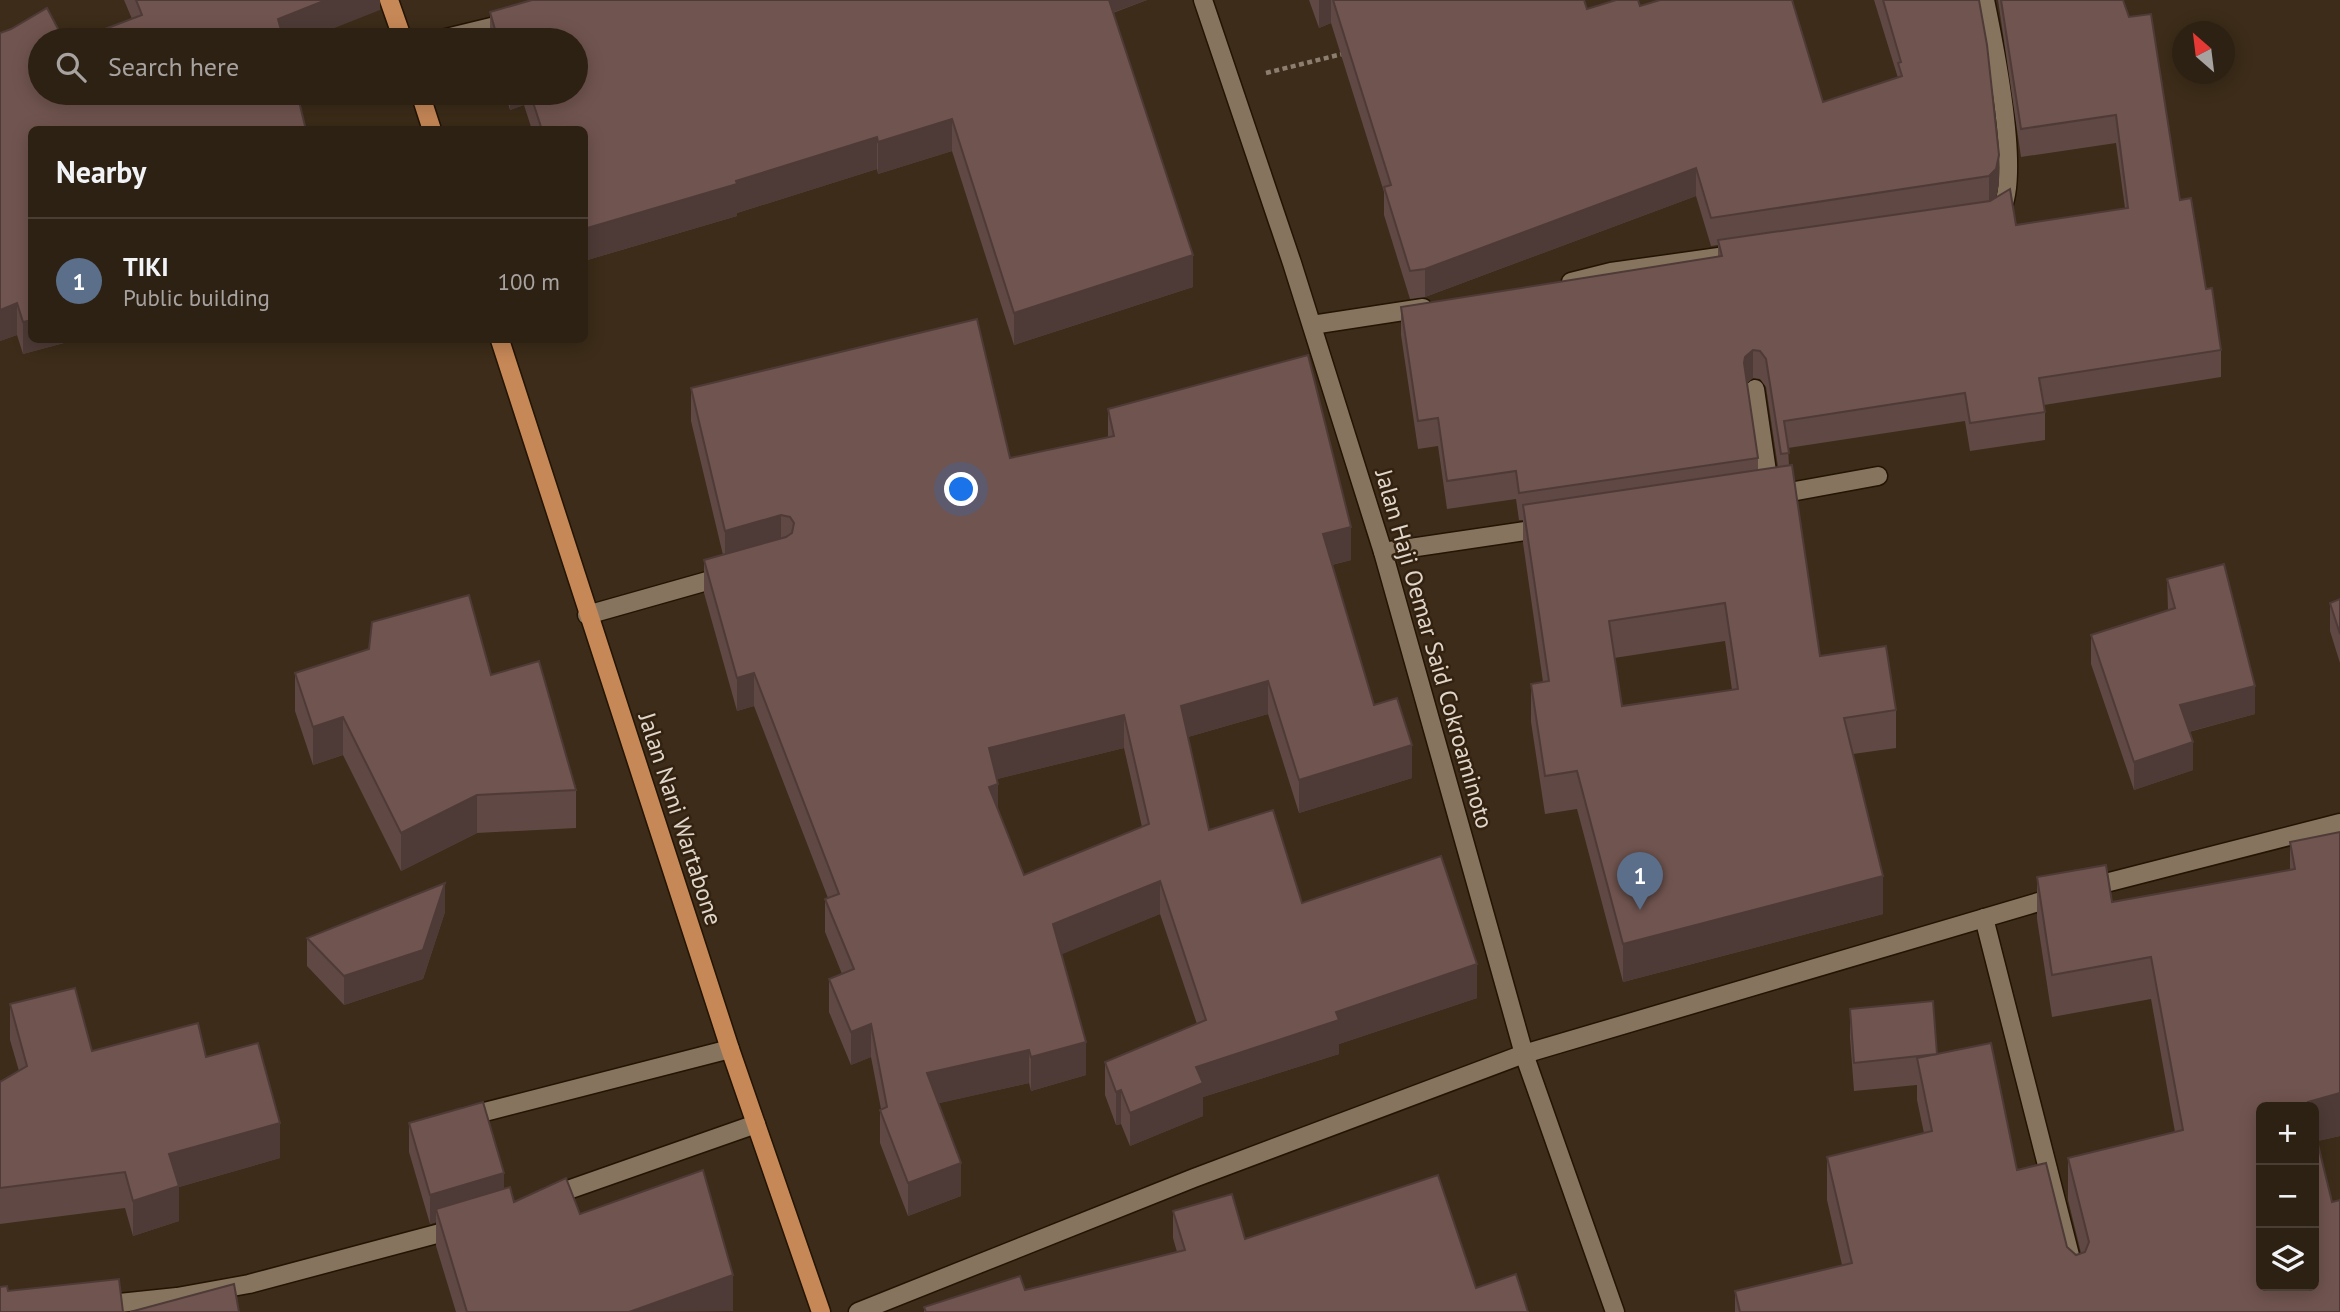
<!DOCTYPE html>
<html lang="en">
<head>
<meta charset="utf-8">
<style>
  body { margin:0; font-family:"PT Sans",sans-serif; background:#35291c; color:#f1f3f6 }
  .controls { position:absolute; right:21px; bottom:21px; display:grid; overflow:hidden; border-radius:10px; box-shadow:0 4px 18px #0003 }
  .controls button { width:63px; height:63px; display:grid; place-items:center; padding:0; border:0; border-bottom:2px solid #483e33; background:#2d2113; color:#f1f3f6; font:35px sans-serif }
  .compass { position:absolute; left:2172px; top:21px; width:63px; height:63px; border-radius:50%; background:#2d2113; box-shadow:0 4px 18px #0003; rotate:332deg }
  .you { position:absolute; left:962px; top:490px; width:24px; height:24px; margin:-18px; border:5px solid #fff; border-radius:50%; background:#1a73e8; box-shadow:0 0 0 10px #1a73e833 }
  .badge { display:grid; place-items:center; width:46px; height:46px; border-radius:50%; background:#d93025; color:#fff; font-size:23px; font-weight:700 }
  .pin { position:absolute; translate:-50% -58px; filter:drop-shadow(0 2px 4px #0008) }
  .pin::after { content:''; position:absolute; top:37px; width:24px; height:21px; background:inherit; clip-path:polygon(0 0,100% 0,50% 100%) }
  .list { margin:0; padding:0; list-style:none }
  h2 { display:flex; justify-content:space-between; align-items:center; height:91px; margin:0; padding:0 28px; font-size:30px }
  h2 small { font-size:23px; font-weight:400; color:#a7a3a0 }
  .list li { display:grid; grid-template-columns:46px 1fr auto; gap:21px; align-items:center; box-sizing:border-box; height:126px; padding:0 28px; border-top:2px solid #483e33 }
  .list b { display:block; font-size:26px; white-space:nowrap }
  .list p { margin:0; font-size:23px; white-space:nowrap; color:#a7a3a0 }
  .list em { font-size:23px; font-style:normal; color:#a7a3a0 }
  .icon { flex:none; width:38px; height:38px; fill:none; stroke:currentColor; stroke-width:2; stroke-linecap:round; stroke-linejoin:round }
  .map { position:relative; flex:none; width:2340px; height:1312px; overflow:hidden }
  .search { position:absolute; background:#2d2113; box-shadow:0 4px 18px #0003; left:28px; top:28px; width:560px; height:77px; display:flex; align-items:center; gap:18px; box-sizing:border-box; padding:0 24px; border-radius:38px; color:#a7a3a0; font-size:26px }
  .panel { position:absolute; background:#2d2113; box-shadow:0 4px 18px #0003; left:28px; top:126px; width:560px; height:217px; border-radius:10px }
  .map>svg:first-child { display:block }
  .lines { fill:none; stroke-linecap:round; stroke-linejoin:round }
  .lane-casing { stroke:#231403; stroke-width:21 }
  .street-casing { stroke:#231403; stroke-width:21 }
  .primary-casing { stroke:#231403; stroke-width:21 }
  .path { stroke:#8d7f70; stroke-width:4.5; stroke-dasharray:5 3.5; stroke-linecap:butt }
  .lane { stroke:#87745f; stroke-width:18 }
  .street { stroke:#87745f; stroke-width:18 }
  .primary { stroke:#c78857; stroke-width:18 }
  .wall { fill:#604844; fill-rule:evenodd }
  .shaded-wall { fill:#4e3b37 }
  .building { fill:#70544f; stroke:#4e3b37; stroke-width:2; fill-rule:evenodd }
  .labels { text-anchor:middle; stroke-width:5; stroke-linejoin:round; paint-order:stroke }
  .street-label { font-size:24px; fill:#e0d6cb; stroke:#32220f }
</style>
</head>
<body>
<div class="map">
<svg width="2340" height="1312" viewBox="0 0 2340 1312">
  <rect width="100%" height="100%" fill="#3c2c19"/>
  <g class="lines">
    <defs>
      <path id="lane" d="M587,615L725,576"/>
      <g id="street">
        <path d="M1203,0L1292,263L1383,552L1524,1054L1615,1312"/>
        <path d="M1985,0C1994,43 2021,175 2001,210"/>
        <path d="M438,40L512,22"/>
        <path d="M1571,282L1611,272L1740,254"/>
        <path d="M1312,325L1423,308"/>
        <path d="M1755,389L1770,492"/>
        <path d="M1774,495L1878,476"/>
        <path d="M1383,552L1546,528"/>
        <path d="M2086,888L2340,823"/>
        <path d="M1984,918L2074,1271"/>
        <path d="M465,1117L730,1049"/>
        <path d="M548,1197L756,1124"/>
        <path d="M100,1305L177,1297L249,1284L459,1228"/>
        <path d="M858,1312L1194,1178L1524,1054L2059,896"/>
      </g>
      <g id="primary">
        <path d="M389,0L403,40"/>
        <path d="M420,93L432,130"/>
        <path d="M500,340L730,1049L821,1312"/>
      </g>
    </defs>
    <use href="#lane" class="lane-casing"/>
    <use href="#street" class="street-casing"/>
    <use href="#primary" class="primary-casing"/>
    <path class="path" d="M1266,73L1346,53"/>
    <use href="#lane" class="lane"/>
    <use href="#street" class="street"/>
    <use href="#primary" class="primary"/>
  </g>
  <g class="wall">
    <path d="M124,0H380V10L132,19Z"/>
    <path d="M532,0H1147L1113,13L1193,287L1014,345L952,151L878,174L877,169L737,213V216L584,261V130H532L524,105L510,110L505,93H576V40H490V12Z"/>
    <path d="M1309,0H1584L1587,9L1640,6L1823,102L1898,78L1874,0H1979L1999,183L1996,197L2016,225L2125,208L2116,143L2021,157L1998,0H2123L2206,289L2221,350V377L2044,405L2045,412V440L1970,451L1965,421L1788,448L1789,465L1820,656L1896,710V748L1853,754L1883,914L1623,982L1577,809L1545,814L1531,722V684L1543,682L1523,543V520H1519L1516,499L1447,509L1438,446L1418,449L1401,335V307L1718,257V245L1711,246L1696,196L1425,297L1410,299L1384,215V192L1331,23L1319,28ZM1753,378L1760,379L1766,387L1778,467L1758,470V458L1747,383ZM1725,641L1732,690L1622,706L1614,658Z"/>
    <path d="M64,40L32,340H75L23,354L17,335L0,341Z"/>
    <path d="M691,388L1010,458L1108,438V409L1351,560L1332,565L1374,705L1412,778L1299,813L1268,714L1188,737L1209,830L1302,903L1477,998L1339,1044V1054L1203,1097V1116L1130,1146L1121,1124L1116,1125L1105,1095V1062L1197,1024L1160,914L1061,954L1086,1075L1031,1091L1029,1083L939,1103L961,1196L908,1216L880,1143V1110L881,1109L871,1057L851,1065L829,1012V979L842,974L825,932V899L828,898L754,706L737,711L704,593V560L723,555L691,421ZM1124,748L1142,827L1024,875L998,810L997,779Z"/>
    <path d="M2167,579L2255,714L2189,732L2193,770L2134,790L2091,664V635L2168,610Z"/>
    <path d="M2340,599V663L2330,631V603Z"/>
    <path d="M295,673L491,675L576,790V828L477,833L401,871L343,755L313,765L295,711Z"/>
    <path d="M2340,832V1136L2317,1141L2340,1312H1735V1291L1842,1265L1827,1200V1157L1924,1133L1917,1100V1085L1854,1091L1850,1038V1009L1937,1054L2017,1170L2067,1247L2076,1255L2081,1253L2068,1200V1158L2175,1132L2151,999L2052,1017L2037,919V877L2112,902L2290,870V842Z"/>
    <path d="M445,912L423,979L344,1005L307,966V938Z"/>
    <path d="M10,1004L92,1051L206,1057L280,1158L179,1187V1221L133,1236L125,1208L0,1224V1082L19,1071L10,1040Z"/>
    <path d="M409,1123L504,1189L514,1202L580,1214L733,1311L456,1312L436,1246V1222L430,1224L409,1152Z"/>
    <path d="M1173,1211L1245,1239L1476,1288L1528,1312H924V1307L1025,1290L1177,1252L1173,1238Z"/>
  </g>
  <g class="shaded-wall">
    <path d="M326,0H380V10L304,40H278V19Z"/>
    <path d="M1103,0H1147L1103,16Z"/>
    <path d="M1319,0H1331V23L1319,28Z"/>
    <path d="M510,93H524V105L510,110Z"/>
    <path d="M952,119V151L878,174V142Z"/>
    <path d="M877,137V169L737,213V216L584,261V229Z"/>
    <path d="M1999,155V183L1996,197L1989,204V176Z"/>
    <path d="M1696,168V196L1425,297V269Z"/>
    <path d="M1193,255V287L1014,345V313Z"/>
    <path d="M17,303V335L0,341V310Z"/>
    <path d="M32,320V340H75L23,354V322Z"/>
    <path d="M1753,350V378L1745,384L1744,363L1745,357Z"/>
    <path d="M781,515V548L725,564V531Z"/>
    <path d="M1351,527V560L1323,567V534Z"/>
    <path d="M754,673V706L737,711V678Z"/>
    <path d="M1268,681V714L1181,739V706Z"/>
    <path d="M2255,686V714L2180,734V705Z"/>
    <path d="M1124,715V748L989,781V748Z"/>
    <path d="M343,717V755L313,765V727Z"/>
    <path d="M2193,742V770L2134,790V762Z"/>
    <path d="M1412,745V778L1299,813V780Z"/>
    <path d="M998,784V817L989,787Z"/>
    <path d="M477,795V833L401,871V833Z"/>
    <path d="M1883,876V914L1623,982V944Z"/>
    <path d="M1160,881V914L1053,958V924Z"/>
    <path d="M445,883V912L423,979L344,1005V976Z"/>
    <path d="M1477,964V998L1339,1044V1054L1203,1097V1116L1130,1146V1113L1196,1067L1336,1012Z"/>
    <path d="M871,1024V1057L851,1065V1032Z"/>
    <path d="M1086,1042V1075L1031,1091V1057Z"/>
    <path d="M1029,1050V1083L927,1106V1073Z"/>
    <path d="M1121,1090V1124L1116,1125V1092Z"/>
    <path d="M2340,1093V1136L2314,1142V1107H2308V1102Z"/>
    <path d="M280,1123V1158L179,1187V1221L133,1236V1201L169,1154Z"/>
    <path d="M961,1163V1196L908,1216V1183Z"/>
    <path d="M504,1173V1202L436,1209V1222L430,1224V1195Z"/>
    <path d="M733,1275V1311L629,1312Z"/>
  </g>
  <g class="building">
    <path d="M136,0H326L278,19L284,40H76L142,15Z"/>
    <path d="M532,0H1109L1193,255L1014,313L952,119L878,142L877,137L736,181L737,184L584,229V130H542L530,93H576V40H498L490,12Z"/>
    <path d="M1333,0H1584L1587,9L1616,0H1638L1640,6L1660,0H1792L1823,102L1902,76L1898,63L1901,62L1883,0H1979L1987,45L1999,155L1996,169L1989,176L1711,218L1696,168L1425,269L1410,271L1384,187L1391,185Z"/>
    <path d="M2001,0H2123L2129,17L2151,14L2180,200L2191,198L2206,289L2212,288L2221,350L2039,378L2045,412L1970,423L1965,393L1784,421L1789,453L1781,454L1766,359L1760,351L1753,350L1745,357L1744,363L1758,458L1519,493L1516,471L1447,481L1438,418L1418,421L1401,307L1722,256L1718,240L1990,201L2010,189L2016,225L2128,208L2116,115L2021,129Z"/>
    <path d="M47,8L64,40H40V93H297L306,130H32V320L23,322L17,303L0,310V33L11,29Z"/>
    <path d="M977,319L1010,458L1114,436L1108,409L1308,355L1351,527L1323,534L1374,705L1397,698L1412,745L1299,780L1268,681L1181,706L1209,830L1273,810L1302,903L1441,856L1477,964L1336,1012L1339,1020L1196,1067L1203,1083L1130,1113L1121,1090L1116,1092L1105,1062L1206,1020L1160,881L1053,924L1086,1042L1031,1057L1029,1050L927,1073L961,1163L908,1183L880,1110L887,1107L871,1024L851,1032L829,979L854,969L825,899L839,894L754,673L737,678L704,560L786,537L792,533L794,523L790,517L781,515L725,531L691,388ZM1124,715L1149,824L1024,875L989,787L998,784L989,748Z"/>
    <path d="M1792,465L1820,656L1886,646L1896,710L1844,718L1883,876L1623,944L1577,771L1545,776L1531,684L1549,681L1523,505ZM1725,603L1738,689L1622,706L1609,621Z"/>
    <path d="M2224,564L2255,686L2180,705L2193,742L2134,762L2091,635L2175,608L2167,579Z"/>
    <path d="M469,595L491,675L539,661L576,790L477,795L401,833L343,717L313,727L295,673L369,649L372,622Z"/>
    <path d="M2340,599V634L2330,603Z"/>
    <path d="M2340,832V1093L2308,1102L2309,1107H2261V1286H2314V1128L2332,1202L2340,1200V1312H1740L1735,1291L1852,1263L1827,1157L1932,1131L1917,1058L1991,1043L2017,1170L2046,1163L2067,1247L2076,1255L2085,1252L2089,1242L2068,1158L2183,1130L2151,957L2052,975L2037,877L2106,865L2112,902L2295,869L2290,842Z"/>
    <path d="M445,883L423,950L344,976L307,938Z"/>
    <path d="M75,988L92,1051L198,1023L206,1057L258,1043L280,1123L169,1154L179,1186L133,1201L125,1172L0,1188V1082L27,1066L10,1004Z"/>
    <path d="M1933,1001L1937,1054L1854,1063L1850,1009Z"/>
    <path d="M483,1102L504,1173L430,1195L409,1123Z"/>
    <path d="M703,1170L733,1275L629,1312H467L436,1209L510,1187L514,1202L566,1178L580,1214Z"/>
    <path d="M1438,1175L1476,1288L1516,1274L1528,1312H926L924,1307L1020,1276L1025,1290L1185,1250L1173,1211L1232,1194L1245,1239Z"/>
    <path d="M119,1279L123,1312H0V1287L7,1286L8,1291Z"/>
    <path d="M234,1284L239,1312H130Z"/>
  </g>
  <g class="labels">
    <g class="street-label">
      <text transform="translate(1434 649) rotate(74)" y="8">Jalan Haji Oemar Said Cokroaminoto</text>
      <text transform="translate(680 819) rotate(72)" y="8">Jalan Nani Wartabone</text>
    </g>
  </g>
</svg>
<div class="controls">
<button>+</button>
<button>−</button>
<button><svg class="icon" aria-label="layers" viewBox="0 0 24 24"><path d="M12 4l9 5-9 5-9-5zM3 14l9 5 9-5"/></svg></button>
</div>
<svg class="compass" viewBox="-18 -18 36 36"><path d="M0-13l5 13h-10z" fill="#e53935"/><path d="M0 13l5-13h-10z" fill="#a7a3a0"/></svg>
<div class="you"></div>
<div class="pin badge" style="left:1640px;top:910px;background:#5c6f8a">1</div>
<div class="search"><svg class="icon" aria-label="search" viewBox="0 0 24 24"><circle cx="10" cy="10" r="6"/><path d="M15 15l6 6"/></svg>Search here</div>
<section class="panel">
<h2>Nearby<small></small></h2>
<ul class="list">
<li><span class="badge" style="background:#5c6f8a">1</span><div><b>TIKI</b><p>Public building</p></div><em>100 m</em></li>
</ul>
</section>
</div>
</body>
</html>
